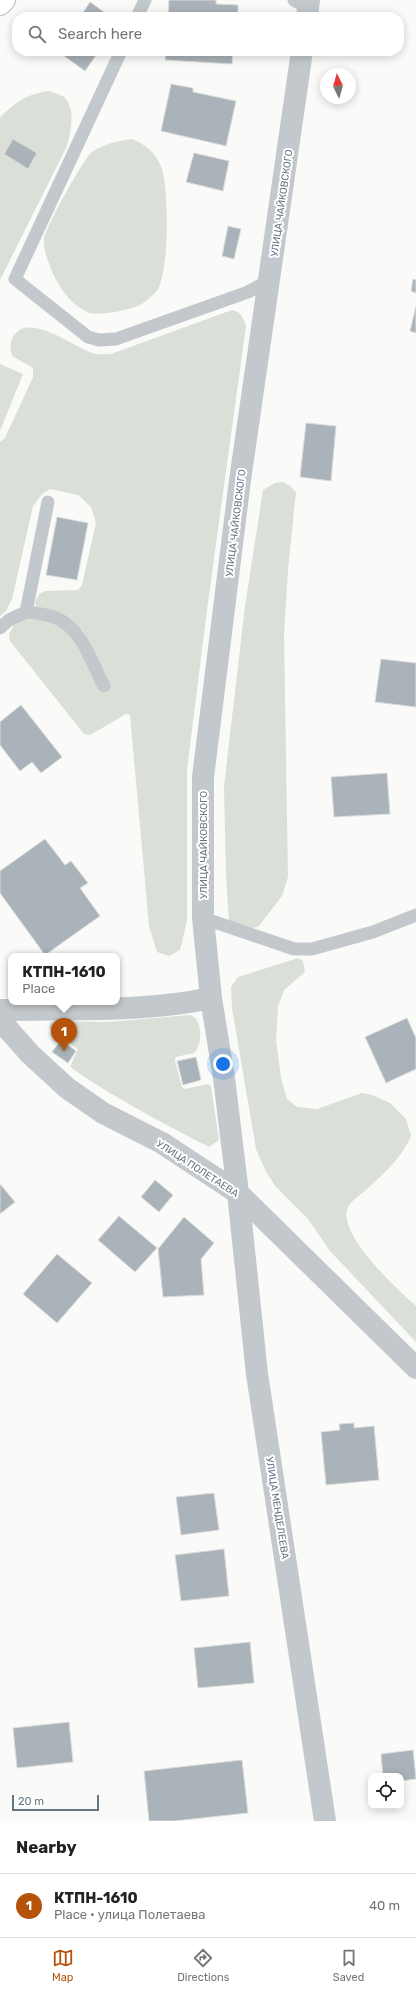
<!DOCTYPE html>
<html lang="en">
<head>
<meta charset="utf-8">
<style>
  body { margin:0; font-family:Rubik,sans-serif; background:#f6f6f6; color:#222 }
  .controls { position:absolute; right:12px; bottom:12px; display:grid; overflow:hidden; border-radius:8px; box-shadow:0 2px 10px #0003 }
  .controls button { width:36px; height:36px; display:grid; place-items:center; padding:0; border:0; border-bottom:1px solid #e0e0e0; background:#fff; color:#222; font:20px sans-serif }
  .compass { position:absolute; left:320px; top:68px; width:36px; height:36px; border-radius:50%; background:#fff; box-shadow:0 2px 10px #0003; rotate:355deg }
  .scale { position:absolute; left:12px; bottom:10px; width:87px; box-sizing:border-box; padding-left:4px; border:2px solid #657683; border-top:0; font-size:11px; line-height:14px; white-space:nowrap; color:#657683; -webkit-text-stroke:3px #fff; paint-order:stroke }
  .you { position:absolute; left:223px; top:1064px; width:14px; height:14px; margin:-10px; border:3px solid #fff; border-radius:50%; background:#1a73e8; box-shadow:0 0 0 6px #1a73e833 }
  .badge { display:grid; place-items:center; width:26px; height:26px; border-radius:50%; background:#b45309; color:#fff; font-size:13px; font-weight:700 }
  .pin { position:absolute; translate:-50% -33px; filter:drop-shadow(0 1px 2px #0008) }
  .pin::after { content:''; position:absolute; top:21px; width:14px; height:12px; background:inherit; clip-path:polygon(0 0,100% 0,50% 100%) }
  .popup { position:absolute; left:8px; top:953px; width:112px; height:52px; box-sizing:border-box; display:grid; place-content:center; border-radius:8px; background:#fff; filter:drop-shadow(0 1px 3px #0005); font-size:13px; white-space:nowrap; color:#767676 }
  .popup b { font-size:15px; color:#222 }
  .popup::after { content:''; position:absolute; left:50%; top:100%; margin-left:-8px; border:8px solid transparent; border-top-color:#fff }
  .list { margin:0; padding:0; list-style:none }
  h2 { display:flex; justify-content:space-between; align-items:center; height:52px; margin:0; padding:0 16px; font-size:17px }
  h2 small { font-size:13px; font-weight:400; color:#767676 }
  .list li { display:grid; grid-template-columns:26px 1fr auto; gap:12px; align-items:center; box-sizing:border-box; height:64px; padding:0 16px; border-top:1px solid #e0e0e0 }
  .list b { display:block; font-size:15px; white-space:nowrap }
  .list p { margin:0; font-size:13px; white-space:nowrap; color:#767676 }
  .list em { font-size:13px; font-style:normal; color:#767676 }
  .icon { flex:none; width:22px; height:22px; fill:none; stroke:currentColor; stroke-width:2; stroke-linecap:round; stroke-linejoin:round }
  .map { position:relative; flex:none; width:416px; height:1821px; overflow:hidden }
  .search { position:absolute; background:#fff; box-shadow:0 2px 10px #0003; left:12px; right:12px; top:12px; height:44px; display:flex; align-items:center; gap:10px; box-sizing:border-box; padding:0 14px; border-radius:16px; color:#767676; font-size:15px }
  .sheet { height:116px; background:#fff }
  nav { display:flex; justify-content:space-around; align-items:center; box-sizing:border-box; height:56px; border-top:1px solid #e0e0e0; background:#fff; font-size:11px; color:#767676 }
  nav a { display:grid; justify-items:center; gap:2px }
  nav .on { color:#b45309 }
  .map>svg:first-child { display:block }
  .green { fill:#dadfd7 }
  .building { fill:#aab3b9; stroke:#dcdcda }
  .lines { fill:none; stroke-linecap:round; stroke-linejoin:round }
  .highway-casing { stroke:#b4b9bd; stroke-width:24 }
  .lane { stroke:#c3c8cc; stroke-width:13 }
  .street { stroke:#c3c8cc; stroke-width:22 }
  .highway { stroke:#fff; stroke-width:22 }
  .labels { text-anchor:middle; stroke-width:4; stroke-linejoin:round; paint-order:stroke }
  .street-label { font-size:10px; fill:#657683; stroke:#fff }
</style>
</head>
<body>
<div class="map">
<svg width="416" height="1821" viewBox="0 0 416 1821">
  <rect width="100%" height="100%" fill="#fafaf8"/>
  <g class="green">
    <path d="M49,91C53,93 60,94 64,97C76,109 71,131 67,146L0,280V118C15,102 27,94 49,91Z"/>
    <path d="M132,139C144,144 154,151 160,164C170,184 169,271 158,289C155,294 145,302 140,305C130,310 96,317 87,312C69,303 58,286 51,269C48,260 43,249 44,239C45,229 83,159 92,152C103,144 118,141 132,139Z"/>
    <path d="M232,310C241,312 243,317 246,326L208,602L187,769V921L180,950L169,956L157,952L149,926L130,715L126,714L90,735L84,734L10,641L9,634L14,625L25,618L32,617L61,625L75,636L107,687L83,631L58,613L36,607L35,602L39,594L45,591L78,590L82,585L96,523L91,507L78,495L50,489L41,495L33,506L12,599L6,611L0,616V442L5,438L33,377V368L12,356C10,347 9,340 16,333C33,315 74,347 92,353C98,355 105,354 111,354Z"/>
    <path d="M0,364L23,374L0,431Z"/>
    <path d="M283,482L290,486L296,492L288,570L284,635L288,877L282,896L259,926L245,931L229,921L226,877L224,786L245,606L263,490L275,483Z"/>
    <path d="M298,958L303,961L305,972L284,990L278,1006L276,1040L281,1078L287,1099L297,1107L317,1109L362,1093L372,1095L390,1103L406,1119L411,1136C401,1159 384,1173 366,1190C361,1194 354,1199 350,1204C330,1228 399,1291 416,1306V1342L330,1251L308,1219L276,1187L266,1172L256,1149L232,1008L231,987L238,977Z"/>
    <path d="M190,1015C203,1019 203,1044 194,1053L176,1057L175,1061L182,1087L185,1089L208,1084L211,1086L219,1140L209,1147C161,1122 114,1098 70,1067L78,1049L51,1031L49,1026L51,1022L56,1021L108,1022Z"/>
  </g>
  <g class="building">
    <path d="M169,0H216V4L238,5V17H168Z"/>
    <path d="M90,2L111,17H80Z"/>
    <path d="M57,51H99L85,71Z"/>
    <path d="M166,51H233L232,64L165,60Z"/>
    <path d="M171,84L193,88V92L236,101L226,146L161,131Z"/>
    <path d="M13,139L37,153L28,169L4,154Z"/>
    <path d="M194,153L229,161L223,191L186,182Z"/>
    <path d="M228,226L241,229L234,259L222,256Z"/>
    <path d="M413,279L416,280V293L411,291Z"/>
    <path d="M416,306V333L410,331Z"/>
    <path d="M306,423L336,426L331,481L300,477Z"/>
    <path d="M57,517L88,523L77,580L46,575Z"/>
    <path d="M381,659L416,663V707L375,702Z"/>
    <path d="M21,705L62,757L41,773L32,762L20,771L0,745V722Z"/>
    <path d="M387,773L390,814L334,817L331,777Z"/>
    <path d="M45,839L65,865L71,861L88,883L80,888L100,916L45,955L0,893V871Z"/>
    <path d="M407,1018L416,1038V1069L386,1083L365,1037Z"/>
    <path d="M61,1040L76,1051L68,1063L52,1052Z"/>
    <path d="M196,1057L201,1080L183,1085L177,1061Z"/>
    <path d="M155,1180L173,1195L159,1212L141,1197Z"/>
    <path d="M0,1184L15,1202L0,1214Z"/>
    <path d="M119,1216L157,1248L135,1272L98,1240Z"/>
    <path d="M184,1217L214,1243L201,1259L204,1295L163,1297L158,1249Z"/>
    <path d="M57,1254L92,1283L57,1323L23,1294Z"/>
    <path d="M354,1423V1428L374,1426L379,1480L326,1485L321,1432L340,1430L339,1424Z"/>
    <path d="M214,1493L219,1530L181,1535L176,1497Z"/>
    <path d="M224,1549L229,1596L181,1601L175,1555Z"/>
    <path d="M250,1642L254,1683L198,1688L194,1648Z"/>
    <path d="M69,1722L73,1762L17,1768L13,1728Z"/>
    <path d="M413,1750L416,1779L401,1781V1776H383L381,1754Z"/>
    <path d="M242,1760L248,1813L174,1821H149L144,1771Z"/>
  </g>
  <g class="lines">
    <defs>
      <path id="highway" d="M0,4L4,0"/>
    </defs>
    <use href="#highway" class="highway-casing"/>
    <g class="lane">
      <path d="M294,0L308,8"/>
      <path d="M137,17L145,0"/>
      <path d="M121,51L15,279L88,337L99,340L116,339L248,292L270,280"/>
      <path d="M26,612C35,613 45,614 54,617C82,627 91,662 104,686"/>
      <path d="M0,628L9,620L26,612L48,502"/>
      <path d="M203,918L294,949H312L373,932L416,915"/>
    </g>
    <g class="street">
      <path d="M307,17L309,0"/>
      <path d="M302,51L240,480L203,777V918L211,998L224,1078L238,1193L257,1374L325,1821"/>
      <path d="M0,1010C71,1008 141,1013 211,998"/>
      <path d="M0,1020L30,1054L67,1088L103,1113L162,1143L238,1193L416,1368"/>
    </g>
    <use href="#highway" class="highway"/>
  </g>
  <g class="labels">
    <g class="street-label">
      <text transform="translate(281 203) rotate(-82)" y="4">УЛИЦА ЧАЙКОВСКОГО</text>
      <text transform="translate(235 523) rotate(-83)" y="4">УЛИЦА ЧАЙКОВСКОГО</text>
      <text transform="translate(203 845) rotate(-90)" y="4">УЛИЦА ЧАЙКОВСКОГО</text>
      <text transform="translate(198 1168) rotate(33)" y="4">УЛИЦА ПОЛЕТАЕВА</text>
      <text transform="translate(278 1508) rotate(81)" y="4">УЛИЦА МЕНДЕЛЕЕВА</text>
    </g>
  </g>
</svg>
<div class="controls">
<button><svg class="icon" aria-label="locate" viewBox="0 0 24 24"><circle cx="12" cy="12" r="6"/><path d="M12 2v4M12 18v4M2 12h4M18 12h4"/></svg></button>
</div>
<svg class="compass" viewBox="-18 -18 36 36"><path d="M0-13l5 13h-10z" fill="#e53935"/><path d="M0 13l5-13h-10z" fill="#767676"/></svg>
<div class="scale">20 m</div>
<div class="you"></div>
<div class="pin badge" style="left:64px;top:1051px">1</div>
<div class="popup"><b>КТПН-1610</b>Place</div>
<div class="search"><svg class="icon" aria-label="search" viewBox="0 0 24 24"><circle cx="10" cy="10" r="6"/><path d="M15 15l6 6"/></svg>Search here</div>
</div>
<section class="sheet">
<h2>Nearby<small></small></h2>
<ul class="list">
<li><span class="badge">1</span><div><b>КТПН-1610</b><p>Place · улица Полетаева</p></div><em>40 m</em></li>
</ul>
</section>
<nav>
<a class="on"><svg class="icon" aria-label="map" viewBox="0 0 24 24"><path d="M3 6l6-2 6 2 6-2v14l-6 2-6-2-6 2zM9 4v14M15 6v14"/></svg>Map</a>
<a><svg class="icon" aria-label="directions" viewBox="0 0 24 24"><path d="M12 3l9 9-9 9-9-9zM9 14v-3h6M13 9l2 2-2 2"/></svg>Directions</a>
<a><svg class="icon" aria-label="saved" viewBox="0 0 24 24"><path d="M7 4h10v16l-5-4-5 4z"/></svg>Saved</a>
</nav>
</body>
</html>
